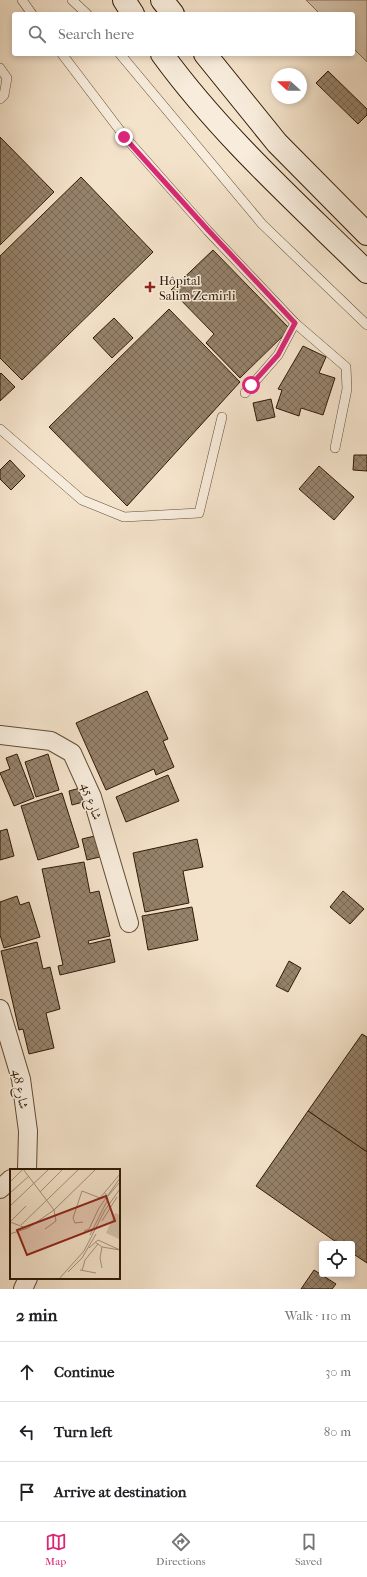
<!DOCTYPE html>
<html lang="en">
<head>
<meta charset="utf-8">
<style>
  body { margin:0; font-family:"IM FELL French Canon",Amiri,serif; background:#f6f6f6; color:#202124 }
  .controls { position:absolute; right:12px; bottom:12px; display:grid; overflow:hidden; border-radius:4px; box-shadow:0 2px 6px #0003 }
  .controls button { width:36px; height:36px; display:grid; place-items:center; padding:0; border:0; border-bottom:1px solid #e0e0e0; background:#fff; color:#202124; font:20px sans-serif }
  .compass { position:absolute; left:271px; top:68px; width:36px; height:36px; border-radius:50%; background:#fff; box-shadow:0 2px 6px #0003; rotate:291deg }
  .stop { position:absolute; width:12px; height:12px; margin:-9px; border:3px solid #db2777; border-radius:50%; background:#fff }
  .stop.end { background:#db2777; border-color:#fff; box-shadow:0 1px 4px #0008 }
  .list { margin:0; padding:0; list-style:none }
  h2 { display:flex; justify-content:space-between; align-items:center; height:52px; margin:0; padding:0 16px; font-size:17px }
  h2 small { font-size:13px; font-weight:400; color:#757577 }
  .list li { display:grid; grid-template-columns:26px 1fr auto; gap:12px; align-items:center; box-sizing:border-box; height:60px; padding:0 16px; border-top:1px solid #e0e0e0 }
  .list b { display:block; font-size:15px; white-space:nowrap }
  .list em { font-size:13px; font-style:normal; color:#757577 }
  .icon { flex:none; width:22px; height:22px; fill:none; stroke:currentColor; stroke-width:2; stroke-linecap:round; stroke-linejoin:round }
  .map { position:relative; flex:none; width:367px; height:1289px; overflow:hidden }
  .search { position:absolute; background:#fff; box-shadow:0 2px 6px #0003; left:12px; right:12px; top:12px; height:44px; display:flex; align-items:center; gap:10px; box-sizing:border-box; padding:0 14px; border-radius:4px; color:#757577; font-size:15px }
  .sheet { height:232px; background:#fff }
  nav { display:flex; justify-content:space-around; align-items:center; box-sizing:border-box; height:56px; border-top:1px solid #e0e0e0; background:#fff; font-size:11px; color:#757577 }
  nav a { display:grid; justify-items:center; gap:2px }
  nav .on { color:#db2777 }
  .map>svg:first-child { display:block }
  .green { fill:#d3c1a9; stroke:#826e57 }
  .building { fill:url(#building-cross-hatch); stroke:#301a05 }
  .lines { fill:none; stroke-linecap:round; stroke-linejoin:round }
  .service-casing { stroke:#614c36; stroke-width:10 }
  .minor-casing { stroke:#614c36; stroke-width:20 }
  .secondary-casing { stroke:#301a05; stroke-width:24 }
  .service { stroke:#f8eddd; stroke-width:9 }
  .minor { stroke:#f8eddd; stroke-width:18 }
  .secondary { stroke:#f8eddd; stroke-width:22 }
  .route { stroke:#db2777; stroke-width:5 }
  .poi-dot { fill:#8f2418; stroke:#f8eddd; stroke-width:1.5 }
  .labels { text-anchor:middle; stroke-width:3; stroke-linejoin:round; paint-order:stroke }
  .poi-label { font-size:13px; fill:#301a05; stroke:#f8eddd; text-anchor:start }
  .street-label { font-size:13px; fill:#301a05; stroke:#f8eddd }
  .inset-road { fill:none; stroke:#a6937c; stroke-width:1 }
  .view { fill:#8f2418; fill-opacity:0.15; stroke:#8f2418; stroke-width:2 }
  .inset-edge { fill:none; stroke:#301a05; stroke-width:2 }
</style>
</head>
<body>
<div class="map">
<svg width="367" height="1289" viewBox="0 0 367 1289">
  <defs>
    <pattern id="building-cross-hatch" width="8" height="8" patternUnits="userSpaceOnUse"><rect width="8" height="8" fill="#96836c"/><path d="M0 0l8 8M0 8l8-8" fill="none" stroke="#7b6a57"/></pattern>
  </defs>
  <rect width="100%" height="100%" fill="#f4e3cb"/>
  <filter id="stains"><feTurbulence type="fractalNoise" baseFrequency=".005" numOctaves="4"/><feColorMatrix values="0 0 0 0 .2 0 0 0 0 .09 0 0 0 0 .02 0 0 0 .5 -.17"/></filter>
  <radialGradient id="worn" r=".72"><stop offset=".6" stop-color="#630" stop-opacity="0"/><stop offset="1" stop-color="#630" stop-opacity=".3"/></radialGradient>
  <path class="green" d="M306,0H367V62L353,48V14H320Z"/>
  <g class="building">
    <path d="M328,71L367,109V115L358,124L316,83Z"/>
    <path d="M0,137L54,192L0,245Z"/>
    <path d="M81,177L153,252L22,380L0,358V256Z"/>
    <path d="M213,250L290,329L240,378L206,343L214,334L171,290Z"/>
    <path d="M169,309L240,382L127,506L49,427Z"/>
    <path d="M114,318L133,338L112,358L93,338Z"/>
    <path d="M303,346L326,357L319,373L335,378L323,415L301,408L299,416L276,408L282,390L278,389Z"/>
    <path d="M1,373L15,387L0,401V374Z"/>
    <path d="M271,399L275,417L257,421L253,403Z"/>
    <path d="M354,455H367V471L353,470Z"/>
    <path d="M10,460L25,476L11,490L0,479V470Z"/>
    <path d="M319,466L354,497L334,520L299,489Z"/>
    <path d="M147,691L168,739L163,741L174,767L156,775L154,769L106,790L76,723Z"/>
    <path d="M17,754L34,798L14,806L0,773L10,769L6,758Z"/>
    <path d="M48,754L59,790L36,797L25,762Z"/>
    <path d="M168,775L179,801L126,822L116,797Z"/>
    <path d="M84,787L87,801L72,805L69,791Z"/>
    <path d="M62,793L79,847L38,860L21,806Z"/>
    <path d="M7,829L14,856L0,860V831Z"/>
    <path d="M99,835L104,856L87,860L82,839Z"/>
    <path d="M197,839L203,867L183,871L189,903L145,912L133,853Z"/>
    <path d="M84,862L90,893L99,891L110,936L88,941L89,944L110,939L115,962L60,975L58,966L63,965L42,869Z"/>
    <path d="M343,891L364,909L350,924L330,907Z"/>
    <path d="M17,896L20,905L29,902L40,937L4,948L0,935V902Z"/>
    <path d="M192,907L198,940L148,950L142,916Z"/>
    <path d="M37,942L43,969L50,967L60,1009L46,1013L54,1048L29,1054L23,1029L19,1030L1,951Z"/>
    <path d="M289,961L301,968L288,992L276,986Z"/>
    <path d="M362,1034L367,1037V1152L308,1111Z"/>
    <path d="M308,1111L367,1152V1263L352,1253V1244H339L256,1186Z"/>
    <path d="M314,1270L336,1284L332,1289H301Z"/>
  </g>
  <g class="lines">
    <defs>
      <g id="service">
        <path d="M22,0L32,14"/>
        <path d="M72,0L87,14"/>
        <path d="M62,54L125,137L208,231L295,323L346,367L347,389L335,448"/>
        <path d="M120,54L262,224L367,325"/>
        <path d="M0,68L7,78L4,95L0,99"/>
        <path d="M245,393L278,355L295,323"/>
        <path d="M0,429L82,500L124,517L199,513L222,417"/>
      </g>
      <g id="minor">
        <path d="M0,735L51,741L72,753L92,797L129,923"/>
        <path d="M0,1009L21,1079L28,1131L27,1170"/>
        <path d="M0,1189L11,1179"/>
        <path d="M23,1289L28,1278"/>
      </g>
      <g id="secondary">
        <path d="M124,0L133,14"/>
        <path d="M162,0L173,14"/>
        <path d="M162,54C221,135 296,202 367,272"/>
        <path d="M205,54L277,143L367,234"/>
      </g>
    </defs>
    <use href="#service" class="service-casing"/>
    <use href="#minor" class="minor-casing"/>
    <use href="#secondary" class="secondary-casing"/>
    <use href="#service" class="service"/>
    <use href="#minor" class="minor"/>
    <use href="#secondary" class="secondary"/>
  </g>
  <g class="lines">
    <path class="route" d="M124,137L208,230L295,323L278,355L251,385"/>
  </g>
  <path class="poi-dot" d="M148 281h4v4h4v4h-4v4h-4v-4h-4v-4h4z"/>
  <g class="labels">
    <g class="poi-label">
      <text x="159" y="285">Hôpital<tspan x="159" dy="15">Salim Zemirli</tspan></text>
    </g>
    <g class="street-label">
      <text transform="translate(92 801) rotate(70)" y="5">شارع 45</text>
      <text transform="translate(21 1089) rotate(79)" y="5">شارع 48</text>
    </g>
  </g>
  <g transform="translate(10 1169)">
    <rect width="110" height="110" fill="#f4e3cb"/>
    <path d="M105,44L110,46L109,70L96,64Z" fill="#d3c1a9"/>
    <path class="inset-road" d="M13,0L44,41L46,52L35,60M0,13L13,0M30,23L53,0M0,24L19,7M98,27L110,13M0,37L39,0M92,52L107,28M0,53L16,37M0,53L16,59M73,53L65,54L63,49L72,22L90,29L110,5M11,56L69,0M74,62L79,60L89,39L110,9M0,65L18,59L44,41L86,0M80,66L98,30L95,24M88,75L92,78L90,89L92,99M92,78L110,81M79,79L88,71L110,81M70,101L86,104M72,102L75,91L88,75L85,73M58,103L72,89L86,65M49,110L74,82L95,41L110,20"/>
    <path class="view" d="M96,27L105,52L17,86L7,61Z"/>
    <rect width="110" height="110" class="inset-edge"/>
  </g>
  <rect width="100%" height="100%" filter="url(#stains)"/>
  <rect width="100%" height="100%" fill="url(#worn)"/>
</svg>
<div class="controls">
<button><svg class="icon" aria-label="locate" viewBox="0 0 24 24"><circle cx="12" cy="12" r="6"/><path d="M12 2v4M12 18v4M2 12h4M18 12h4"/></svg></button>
</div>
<svg class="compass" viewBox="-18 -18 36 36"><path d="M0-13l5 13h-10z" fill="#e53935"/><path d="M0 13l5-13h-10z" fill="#757577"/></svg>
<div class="stop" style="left:251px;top:385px"></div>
<div class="stop end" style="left:124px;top:137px"></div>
<div class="search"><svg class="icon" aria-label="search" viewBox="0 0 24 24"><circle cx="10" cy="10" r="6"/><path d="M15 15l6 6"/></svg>Search here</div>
</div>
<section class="sheet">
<h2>2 min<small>Walk · 110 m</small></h2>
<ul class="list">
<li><svg class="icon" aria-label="ahead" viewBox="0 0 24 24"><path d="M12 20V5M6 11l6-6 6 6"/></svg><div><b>Continue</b></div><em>30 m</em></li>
<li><svg class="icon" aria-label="left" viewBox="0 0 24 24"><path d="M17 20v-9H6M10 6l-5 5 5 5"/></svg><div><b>Turn left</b></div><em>80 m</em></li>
<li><svg class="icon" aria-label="arrive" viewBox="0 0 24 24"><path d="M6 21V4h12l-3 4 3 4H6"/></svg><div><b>Arrive at destination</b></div></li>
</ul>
</section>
<nav>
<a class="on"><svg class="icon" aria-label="map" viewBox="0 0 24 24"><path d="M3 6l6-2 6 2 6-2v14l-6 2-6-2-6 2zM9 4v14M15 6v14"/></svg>Map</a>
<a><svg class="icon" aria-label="directions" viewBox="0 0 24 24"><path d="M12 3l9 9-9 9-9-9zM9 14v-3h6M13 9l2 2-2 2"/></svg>Directions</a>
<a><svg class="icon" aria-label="saved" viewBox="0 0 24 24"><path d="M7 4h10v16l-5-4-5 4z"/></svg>Saved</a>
</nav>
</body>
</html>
